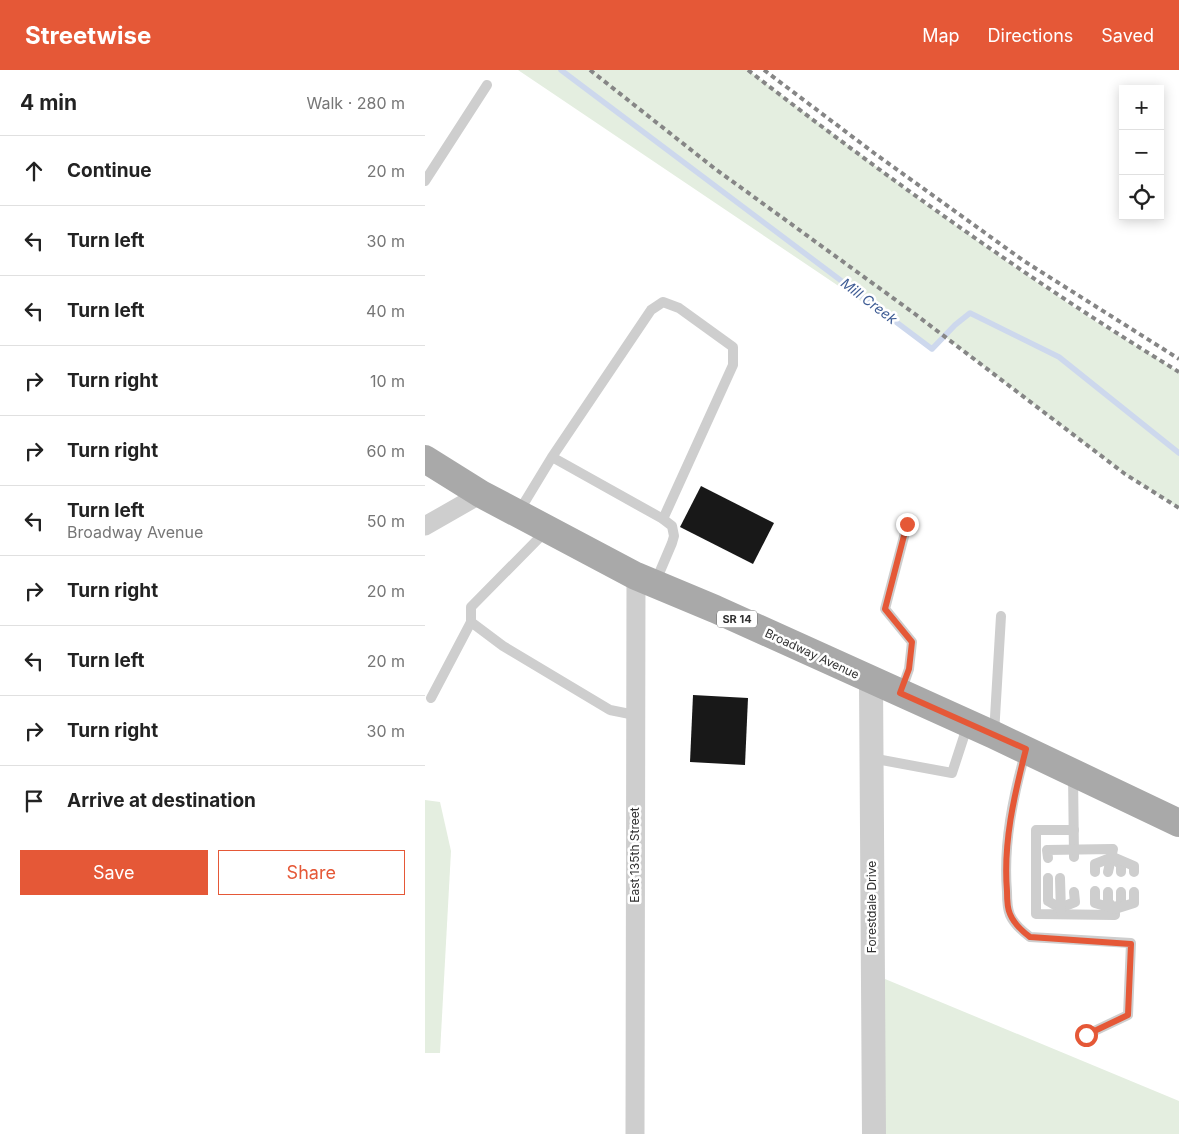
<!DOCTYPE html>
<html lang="en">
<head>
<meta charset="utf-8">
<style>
  body { margin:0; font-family:Inter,sans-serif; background:#f6f6f6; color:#222 }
  .controls { position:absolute; right:15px; top:15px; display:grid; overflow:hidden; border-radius:0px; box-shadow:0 2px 12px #0003 }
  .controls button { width:45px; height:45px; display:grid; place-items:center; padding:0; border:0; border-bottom:1px solid #e0e0e0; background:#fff; color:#222; font:25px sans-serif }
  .stop { position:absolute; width:15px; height:15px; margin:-11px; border:4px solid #e55837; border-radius:50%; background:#fff }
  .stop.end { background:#e55837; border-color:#fff; box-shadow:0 1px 5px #0008 }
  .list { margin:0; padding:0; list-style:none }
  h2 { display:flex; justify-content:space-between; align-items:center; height:65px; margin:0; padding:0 20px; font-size:21px }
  h2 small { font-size:16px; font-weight:400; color:#767676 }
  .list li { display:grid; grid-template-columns:32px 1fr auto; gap:15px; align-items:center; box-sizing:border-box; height:70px; padding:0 20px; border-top:1px solid #e0e0e0 }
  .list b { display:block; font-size:19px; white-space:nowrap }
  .list p { margin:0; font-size:16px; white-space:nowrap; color:#767676 }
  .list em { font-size:16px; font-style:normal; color:#767676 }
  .actions { display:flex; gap:10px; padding:15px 20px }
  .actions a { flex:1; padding:11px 0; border:1px solid #e55837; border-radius:0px; text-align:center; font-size:18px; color:#e55837 }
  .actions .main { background:#e55837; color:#fff }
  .icon { flex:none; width:28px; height:28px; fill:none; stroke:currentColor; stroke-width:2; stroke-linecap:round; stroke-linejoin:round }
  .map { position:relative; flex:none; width:754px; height:1064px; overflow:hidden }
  header { display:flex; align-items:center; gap:30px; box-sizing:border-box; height:70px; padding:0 25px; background:#e55837; color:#fff }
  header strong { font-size:24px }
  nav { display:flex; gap:28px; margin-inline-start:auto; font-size:18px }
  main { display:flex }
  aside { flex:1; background:#fff }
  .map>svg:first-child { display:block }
  .green { fill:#e4eee0 }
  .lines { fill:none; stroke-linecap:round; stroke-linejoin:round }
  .stream { stroke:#cdd8ed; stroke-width:5.5 }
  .building { fill:#181818 }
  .service { stroke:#cecece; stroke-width:10 }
  .minor { stroke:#cecece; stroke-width:19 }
  .tertiary { stroke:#cecece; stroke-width:24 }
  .primary { stroke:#a9a9a9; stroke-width:28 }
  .rail { stroke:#868686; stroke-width:4; stroke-dasharray:5 4; stroke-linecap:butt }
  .route { stroke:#e55837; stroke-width:6 }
  .labels { text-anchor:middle; stroke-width:5; stroke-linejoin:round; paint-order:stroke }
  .shield { fill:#fff; stroke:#6f6f6f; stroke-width:1 }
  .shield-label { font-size:11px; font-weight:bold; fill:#313131 }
  .street-label { font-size:12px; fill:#313131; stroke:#fff }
  .water-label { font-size:14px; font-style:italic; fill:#3e5c94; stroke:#fff }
</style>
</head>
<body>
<header>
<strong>Streetwise</strong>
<nav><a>Map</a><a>Directions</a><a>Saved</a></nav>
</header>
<main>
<aside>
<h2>4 min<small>Walk · 280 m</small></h2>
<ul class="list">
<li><svg class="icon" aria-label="ahead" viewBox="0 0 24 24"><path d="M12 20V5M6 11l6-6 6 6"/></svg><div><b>Continue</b></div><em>20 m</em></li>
<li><svg class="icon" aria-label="left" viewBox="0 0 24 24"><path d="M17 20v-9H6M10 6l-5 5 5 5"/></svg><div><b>Turn left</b></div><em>30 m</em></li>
<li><svg class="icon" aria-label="left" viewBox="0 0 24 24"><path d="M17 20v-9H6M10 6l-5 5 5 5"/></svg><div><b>Turn left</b></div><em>40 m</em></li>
<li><svg class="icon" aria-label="right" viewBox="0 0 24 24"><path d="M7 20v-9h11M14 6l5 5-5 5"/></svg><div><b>Turn right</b></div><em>10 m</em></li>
<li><svg class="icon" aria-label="right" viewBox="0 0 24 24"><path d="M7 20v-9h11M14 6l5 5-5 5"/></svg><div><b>Turn right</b></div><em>60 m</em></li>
<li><svg class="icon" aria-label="left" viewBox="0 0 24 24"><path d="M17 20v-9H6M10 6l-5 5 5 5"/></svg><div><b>Turn left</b><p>Broadway Avenue</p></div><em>50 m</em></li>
<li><svg class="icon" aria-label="right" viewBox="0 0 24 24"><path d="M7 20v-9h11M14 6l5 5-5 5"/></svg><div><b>Turn right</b></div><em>20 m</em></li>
<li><svg class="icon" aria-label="left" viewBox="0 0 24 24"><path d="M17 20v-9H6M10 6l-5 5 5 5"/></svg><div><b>Turn left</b></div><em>20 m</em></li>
<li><svg class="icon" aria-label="right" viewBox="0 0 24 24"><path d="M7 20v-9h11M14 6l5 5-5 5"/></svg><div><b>Turn right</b></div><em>30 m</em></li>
<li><svg class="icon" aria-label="arrive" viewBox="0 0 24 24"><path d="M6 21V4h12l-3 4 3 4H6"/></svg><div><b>Arrive at destination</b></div></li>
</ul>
<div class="actions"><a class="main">Save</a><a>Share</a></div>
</aside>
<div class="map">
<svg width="754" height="1064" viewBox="0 0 754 1064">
  <rect width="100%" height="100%" fill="#fff"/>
  <g class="green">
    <path d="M93,0H323L499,133L588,196L665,248L754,302V438L700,404L519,266L507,279Z"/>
    <path d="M0,730L15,732L26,781L15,983H0Z"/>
    <path d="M448,904L754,1031V1064H449Z"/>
  </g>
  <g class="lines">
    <path class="stream" d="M136,0L507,279L530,255L545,243L634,287L754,383"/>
  </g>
  <g class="building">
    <path d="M276,416L349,453L328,494L255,457Z"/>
    <path d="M268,625L323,628L320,695L265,692Z"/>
  </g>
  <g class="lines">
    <g class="service">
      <path d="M0,111L62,15"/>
      <path d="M93,443L127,387L226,240L238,232L254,238L308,277V295L238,449L127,387"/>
      <path d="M121,461L46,537V552L78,576L185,640L210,645"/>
      <path d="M230,513L247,473L249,466L247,456L238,449"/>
      <path d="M476,622L484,599L487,572L460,539L482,455"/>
      <path d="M6,628L46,552"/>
      <path d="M569,664L576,546"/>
      <path d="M601,680C588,726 578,774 582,822C582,829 582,838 585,845C589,854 597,861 605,867L706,873L703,945L661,965"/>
      <path d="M446,688L527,703L543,654"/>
      <path d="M648,704L649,787"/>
      <path d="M649,760H611V844L690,845V839L696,833V822"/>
      <path d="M623,788L622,780L688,779L683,802"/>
      <path d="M688,788L696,795V802"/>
      <path d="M670,802V794L688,787L709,796V802"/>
      <path d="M623,808V831L635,838L650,832L649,822"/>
      <path d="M635,808L636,842"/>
      <path d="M670,821V833L690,839L709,833V822"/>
      <path d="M683,822V832L690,839"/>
    </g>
    <g class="minor">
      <path d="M0,456L56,424"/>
      <path d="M210,1064L211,506"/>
    </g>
    <path class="tertiary" d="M446,610L449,1064"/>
    <path class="primary" d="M0,389L56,424L211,506L290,539L569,665L754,753"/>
    <g class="rail">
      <path d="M165,0L289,98L490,244L700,404L754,438"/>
      <path d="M323,0C462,108 604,210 754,302"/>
      <path d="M339,0L449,83L599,191L754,289"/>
    </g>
  </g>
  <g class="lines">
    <path class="route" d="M482,454L460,539L487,572L484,599L475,623L601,679C589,726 578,773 582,821C582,828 582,838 585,844C589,854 597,861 605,867L706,874L703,945L661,965"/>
  </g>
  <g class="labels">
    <rect class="shield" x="292" y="540.5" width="40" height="17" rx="4"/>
    <g class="shield-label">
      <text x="312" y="553">SR 14</text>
    </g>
    <g class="street-label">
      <text transform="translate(387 584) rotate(25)" y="4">Broadway Avenue</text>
      <text transform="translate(210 785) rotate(-90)" y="4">East 135th Street</text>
      <text transform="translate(447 837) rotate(-90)" y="4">Forestdale Drive</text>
    </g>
    <g class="water-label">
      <text transform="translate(444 231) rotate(37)" y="5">Mill Creek</text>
    </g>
  </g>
</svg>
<div class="controls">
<button>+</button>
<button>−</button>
<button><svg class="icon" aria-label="locate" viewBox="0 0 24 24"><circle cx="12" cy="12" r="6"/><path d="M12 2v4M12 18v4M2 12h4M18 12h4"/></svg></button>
</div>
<div class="stop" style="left:661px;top:965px"></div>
<div class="stop end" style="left:482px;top:454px"></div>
</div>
</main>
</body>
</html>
